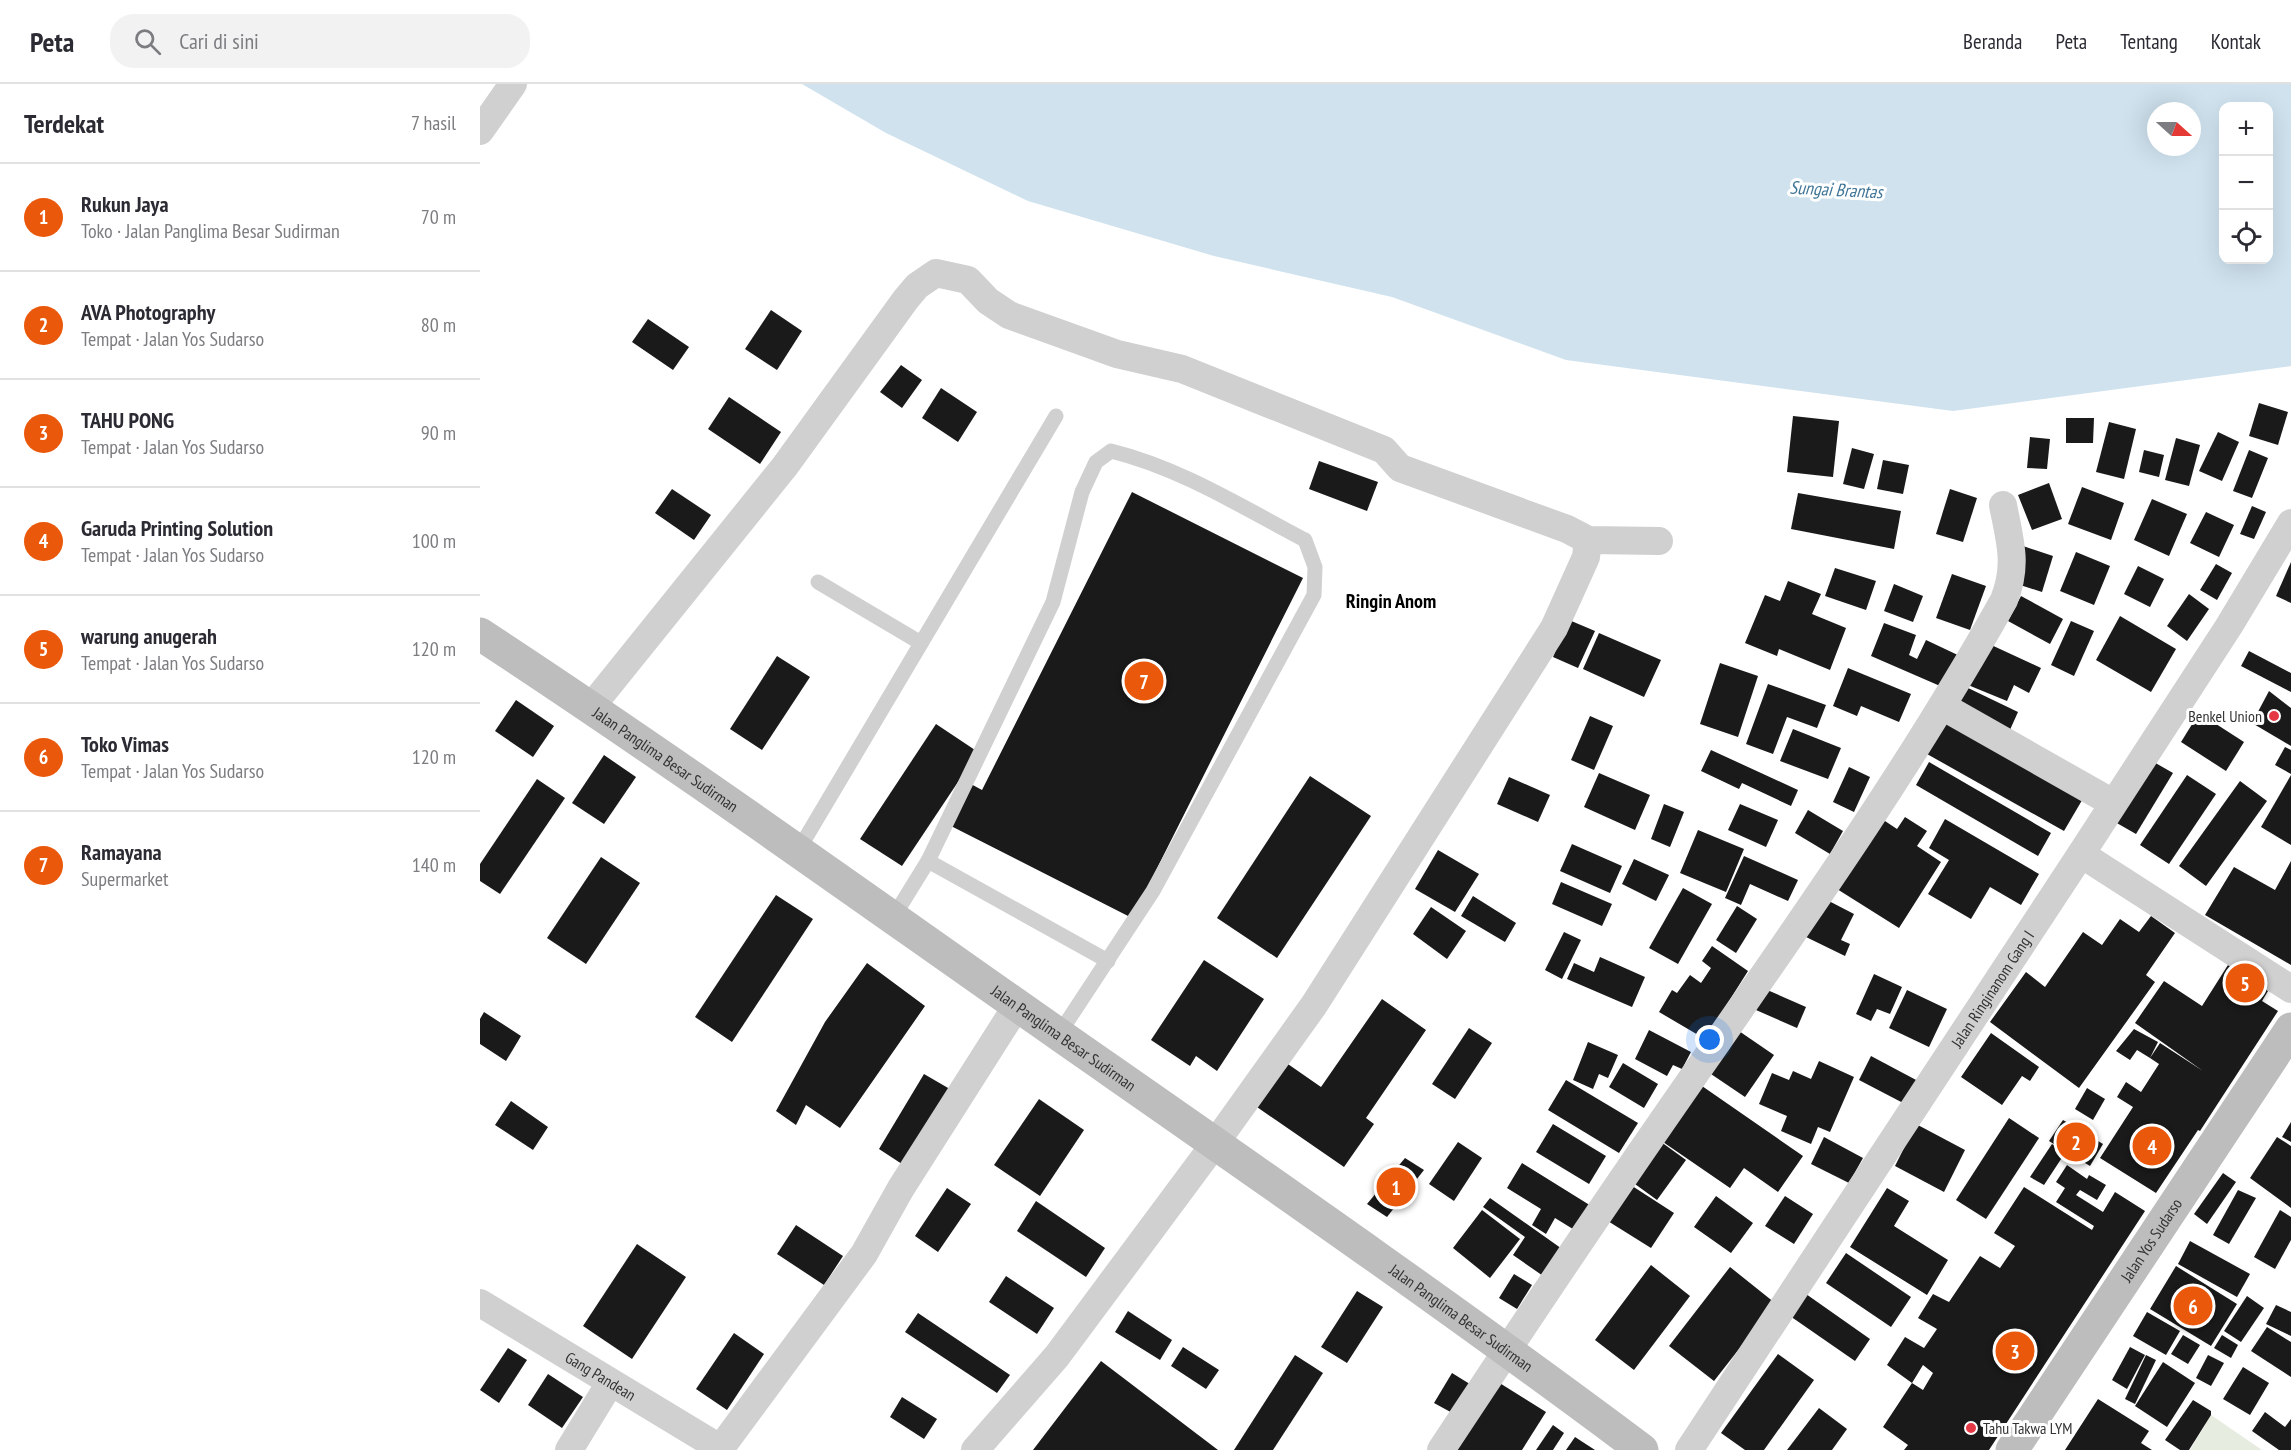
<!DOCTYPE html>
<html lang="id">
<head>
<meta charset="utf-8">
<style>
  body { margin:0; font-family:"PT Sans Narrow",sans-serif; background:#f2f2f3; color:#2b2b33 }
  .controls { position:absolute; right:18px; top:18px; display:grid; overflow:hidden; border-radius:12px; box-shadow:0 6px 24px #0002 }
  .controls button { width:54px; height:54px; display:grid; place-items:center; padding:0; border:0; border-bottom:2px solid #e1e1e2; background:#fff; color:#2b2b33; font:30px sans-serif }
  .compass { position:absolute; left:1667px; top:18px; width:54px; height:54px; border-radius:50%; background:#fff; box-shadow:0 6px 24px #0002; rotate:111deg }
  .you { position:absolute; left:1230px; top:956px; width:21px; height:21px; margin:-15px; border:4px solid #fff; border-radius:50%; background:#1a73e8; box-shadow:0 0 0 9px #1a73e833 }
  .badge { display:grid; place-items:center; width:39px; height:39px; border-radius:50%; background:#ea580c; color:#fff; font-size:20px; font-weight:700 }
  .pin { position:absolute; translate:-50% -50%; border:3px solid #fff; box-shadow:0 2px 6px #0006 }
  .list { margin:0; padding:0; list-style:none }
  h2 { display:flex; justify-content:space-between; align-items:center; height:78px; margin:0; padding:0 24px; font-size:26px }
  h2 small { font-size:20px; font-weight:400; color:#7c7c81 }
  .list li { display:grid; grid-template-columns:39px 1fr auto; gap:18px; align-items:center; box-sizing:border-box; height:108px; padding:0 24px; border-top:2px solid #e1e1e2 }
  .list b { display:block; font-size:22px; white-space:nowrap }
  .list p { margin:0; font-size:20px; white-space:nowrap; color:#7c7c81 }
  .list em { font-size:20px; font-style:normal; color:#7c7c81 }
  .icon { flex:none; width:33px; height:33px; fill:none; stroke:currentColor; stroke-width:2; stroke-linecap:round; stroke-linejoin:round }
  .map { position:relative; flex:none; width:1811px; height:1366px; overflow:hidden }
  header { display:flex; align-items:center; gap:36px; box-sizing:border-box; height:84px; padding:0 30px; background:#fff; border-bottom:2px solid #e1e1e2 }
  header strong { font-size:28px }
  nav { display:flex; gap:33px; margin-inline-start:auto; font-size:21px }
  .search { width:420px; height:54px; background:#f2f2f3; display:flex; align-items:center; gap:15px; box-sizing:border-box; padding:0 21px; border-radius:24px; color:#7c7c81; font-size:22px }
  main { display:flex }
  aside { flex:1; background:#fff }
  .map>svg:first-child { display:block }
  .green { fill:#e6ecdf }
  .water { fill:#cfe2ee; fill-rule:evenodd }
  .building { fill:#1a1a1a }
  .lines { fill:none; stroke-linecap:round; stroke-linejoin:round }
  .service { stroke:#d0d0d0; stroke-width:15 }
  .minor { stroke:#d0d0d0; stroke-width:28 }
  .secondary { stroke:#bdbdbd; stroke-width:33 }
  .poi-dot { fill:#e63946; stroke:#fff; stroke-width:2 }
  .labels { text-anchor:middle; stroke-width:6; stroke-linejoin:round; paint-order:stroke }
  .poi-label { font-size:16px; fill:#333; stroke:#fff; text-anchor:end }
  .street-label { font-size:16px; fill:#333; stroke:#fff }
  .water-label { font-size:18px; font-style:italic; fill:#3f7597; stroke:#fff }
  .quarter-label { font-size:20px; font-weight:bold; fill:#000; stroke:#fff }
</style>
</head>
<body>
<header>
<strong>Peta</strong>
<div class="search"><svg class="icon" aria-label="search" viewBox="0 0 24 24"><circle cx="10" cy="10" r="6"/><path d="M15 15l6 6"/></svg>Cari di sini</div>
<nav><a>Beranda</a><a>Peta</a><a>Tentang</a><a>Kontak</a></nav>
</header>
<main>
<aside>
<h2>Terdekat<small>7 hasil</small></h2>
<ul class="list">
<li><span class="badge">1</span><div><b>Rukun Jaya</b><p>Toko · Jalan Panglima Besar Sudirman</p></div><em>70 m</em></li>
<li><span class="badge">2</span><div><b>AVA Photography</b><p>Tempat · Jalan Yos Sudarso</p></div><em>80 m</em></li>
<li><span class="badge">3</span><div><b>TAHU PONG</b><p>Tempat · Jalan Yos Sudarso</p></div><em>90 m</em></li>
<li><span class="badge">4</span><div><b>Garuda Printing Solution</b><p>Tempat · Jalan Yos Sudarso</p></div><em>100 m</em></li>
<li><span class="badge">5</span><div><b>warung anugerah</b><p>Tempat · Jalan Yos Sudarso</p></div><em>120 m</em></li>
<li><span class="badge">6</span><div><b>Toko Vimas</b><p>Tempat · Jalan Yos Sudarso</p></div><em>120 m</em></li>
<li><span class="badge">7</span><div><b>Ramayana</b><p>Supermarket</p></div><em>140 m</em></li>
</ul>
</aside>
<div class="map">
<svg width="1811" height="1366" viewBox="0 0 1811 1366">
  <rect width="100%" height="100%" fill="#fff"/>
  <path class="green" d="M1731,1331L1782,1366H1710Z"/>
  <path class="water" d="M322,0H1811V282L1473,327L1086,276L912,213L734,172L548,117L406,49ZM1744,22H1788V176H1744ZM1676,27H1712V63H1676Z"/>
  <g class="building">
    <path d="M291,226L322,247L297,286L265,265Z"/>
    <path d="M168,235L209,263L193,286L152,258Z"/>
    <path d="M421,281L442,296L422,324L400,308Z"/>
    <path d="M461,304L497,328L478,358L442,334Z"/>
    <path d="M249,313L301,348L280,380L228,345Z"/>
    <path d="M1779,319L1808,328L1798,361L1769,352Z"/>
    <path d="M1313,332L1359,337L1353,393L1307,388Z"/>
    <path d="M1586,334H1614L1613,359H1586Z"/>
    <path d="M1629,338L1656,345L1644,395L1616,388Z"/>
    <path d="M1738,348L1759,358L1742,397L1719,387Z"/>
    <path d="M1550,353L1570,355L1567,385L1547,384Z"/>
    <path d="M1696,354L1720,361L1709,402L1685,396Z"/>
    <path d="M1372,364L1394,370L1384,405L1363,400Z"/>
    <path d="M1664,366L1684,371L1679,393L1659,388Z"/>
    <path d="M1769,366L1788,374L1772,414L1753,407Z"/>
    <path d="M1403,376L1429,381L1423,410L1397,405Z"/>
    <path d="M839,377L898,398L887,427L829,405Z"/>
    <path d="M1569,399L1582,435L1552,446L1538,411Z"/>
    <path d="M1602,403L1644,419L1631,456L1588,440Z"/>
    <path d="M192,405L231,431L214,456L175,429Z"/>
    <path d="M1470,405L1497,414L1483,458L1456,450Z"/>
    <path d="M652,408L823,494L652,834L469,741L489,699L502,706Z"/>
    <path d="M1318,409L1421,427L1414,465L1311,445Z"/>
    <path d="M1672,415L1707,430L1689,472L1654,456Z"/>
    <path d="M1772,422L1786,428L1774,455L1760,450Z"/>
    <path d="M1726,428L1754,441L1739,473L1710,459Z"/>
    <path d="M1543,462L1573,472L1562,508L1531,498Z"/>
    <path d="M1596,468L1630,482L1614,521L1580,507Z"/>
    <path d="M1811,478V519L1796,512Z"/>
    <path d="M1736,480L1752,489L1737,516L1720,506Z"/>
    <path d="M1658,482L1684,495L1670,523L1644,510Z"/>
    <path d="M1355,484L1396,497L1386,526L1345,512Z"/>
    <path d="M1472,490L1506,502L1490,546L1456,534Z"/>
    <path d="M1308,497L1341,510L1332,530L1366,544L1350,586L1299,565L1297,572L1265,559L1285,511L1300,517Z"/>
    <path d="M1414,500L1443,512L1433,538L1404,527Z"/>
    <path d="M1709,510L1729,525L1707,557L1687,542Z"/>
    <path d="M1541,512L1583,535L1570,560L1528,537Z"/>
    <path d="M1640,532L1696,565L1671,608L1616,576Z"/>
    <path d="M1089,536L1115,547L1098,584L1073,573Z"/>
    <path d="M1591,537L1614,547L1594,592L1571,581Z"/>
    <path d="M1404,539L1436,551L1429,571L1437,575L1446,556L1482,573L1467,605L1391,572Z"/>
    <path d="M1119,549L1181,576L1164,613L1103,585Z"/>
    <path d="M1507,559L1561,584L1549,609L1534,601L1527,617L1488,601Z"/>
    <path d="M1769,567L1811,589V608L1761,582Z"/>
    <path d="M297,572L330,593L282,666L250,645Z"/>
    <path d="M1240,579L1278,592L1258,653L1220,640Z"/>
    <path d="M1368,584L1431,610L1419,638L1381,622L1377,632L1353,622Z"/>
    <path d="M1288,600L1346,621L1337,644L1307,633L1293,670L1266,660Z"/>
    <path d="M1486,603L1538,628L1529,648L1476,624Z"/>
    <path d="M1789,607L1811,624V662L1772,639Z"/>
    <path d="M36,616L74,642L53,673L15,647Z"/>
    <path d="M1471,629L1608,706L1584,747L1447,670Z"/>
    <path d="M1719,629L1764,658L1746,687L1701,658Z"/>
    <path d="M1110,632L1133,642L1114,686L1091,676Z"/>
    <path d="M456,640L498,668L422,782L380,755Z"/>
    <path d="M1313,645L1361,664L1348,695L1300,677Z"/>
    <path d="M1805,663L1811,666V690L1795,681Z"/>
    <path d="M1231,666L1318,706L1311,722L1262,699L1259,705L1221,687Z"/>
    <path d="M124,671L156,693L124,740L92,719Z"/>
    <path d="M1672,677L1693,689L1656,750L1635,738Z"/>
    <path d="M1449,678L1571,749L1558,772L1436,701Z"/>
    <path d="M1369,683L1390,693L1374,728L1353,718Z"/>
    <path d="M1119,689L1170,711L1155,746L1104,723Z"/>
    <path d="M1707,691L1736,710L1689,780L1660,761Z"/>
    <path d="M1811,691V761L1781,743Z"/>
    <path d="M830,692L891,732L797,874L737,834Z"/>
    <path d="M1029,693L1070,711L1058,738L1017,720Z"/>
    <path d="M57,695L85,714L20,810L0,797V780Z"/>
    <path d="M1760,697L1787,717L1726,802L1699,782Z"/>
    <path d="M1184,720L1204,728L1190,763L1171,755Z"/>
    <path d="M1260,720L1298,736L1286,763L1248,746Z"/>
    <path d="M1328,726L1363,747L1350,770L1315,749Z"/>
    <path d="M1425,733L1447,747L1437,762L1461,778L1419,844L1357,805L1402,735L1417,745Z"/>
    <path d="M1465,735L1559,790L1541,821L1510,803L1491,835L1448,810L1469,776L1449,764Z"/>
    <path d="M1218,746L1264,765L1246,808L1200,789Z"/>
    <path d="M1092,760L1142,782L1130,809L1080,787Z"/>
    <path d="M958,766L999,790L975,828L935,805Z"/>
    <path d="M1264,772L1318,796L1308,817L1270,800L1261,821L1245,814Z"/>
    <path d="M121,773L160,799L106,880L67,854Z"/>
    <path d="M1154,775L1189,791L1176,817L1142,800Z"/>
    <path d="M1811,777V881L1725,831L1754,783L1795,806Z"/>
    <path d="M1081,798L1132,820L1122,842L1072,820Z"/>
    <path d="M1203,804L1232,820L1198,880L1169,864Z"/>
    <path d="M296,811L333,835L252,958L215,933Z"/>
    <path d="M993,812L1036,839L1025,858L981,832Z"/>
    <path d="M1345,815L1374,830L1361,856L1370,860L1365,872L1326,853Z"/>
    <path d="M1257,822L1277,835L1256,869L1236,856Z"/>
    <path d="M951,823L986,847L967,875L933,850Z"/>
    <path d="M1671,832L1695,849L1666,891L1675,898L1599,1004L1510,938L1546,888L1565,903L1603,848L1622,861L1640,835L1659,848Z"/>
    <path d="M1084,848L1101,856L1082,895L1065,886Z"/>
    <path d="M1232,862L1268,887L1225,955L1179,928L1192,906L1197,909L1210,891L1221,899L1231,884L1222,877Z"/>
    <path d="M1120,873L1165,893L1152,923L1087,895L1094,879L1114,888Z"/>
    <path d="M724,876L784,915L737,987L716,972L710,982L671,956Z"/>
    <path d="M387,879L445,922L360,1044L326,1021L316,1041L296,1027L345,938Z"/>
    <path d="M1748,881L1788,907L1782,917L1798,927L1720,1047L1718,1046L1676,1109L1620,1074L1653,1023L1637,1013L1646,998L1661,1008L1679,980L1670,974L1657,966L1650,976L1636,967L1654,945L1678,958L1670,974L1680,959L1723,987L1655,939L1684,897L1722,922Z"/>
    <path d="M1394,890L1422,903L1410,930L1397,925L1391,937L1376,930Z"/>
    <path d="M1285,905L1326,923L1317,944L1276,926Z"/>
    <path d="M1427,906L1467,925L1449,963L1409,944Z"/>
    <path d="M902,915L946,946L886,1034L894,1040L864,1083L774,1021L805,978L841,1003Z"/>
    <path d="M4,928L41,952L26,977L0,960V935Z"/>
    <path d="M989,944L1012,959L975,1015L952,1000Z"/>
    <path d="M1256,945L1294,971L1265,1013L1228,988Z"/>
    <path d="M1169,946L1211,968L1202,985L1193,981L1187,992L1155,975Z"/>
    <path d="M1511,949L1559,983L1550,997L1542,992L1522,1021L1481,993Z"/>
    <path d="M1108,958L1138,971L1128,994L1119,990L1113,1005L1093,996Z"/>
    <path d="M1391,972L1438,997L1425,1020L1379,996Z"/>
    <path d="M1339,977L1374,993L1350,1048L1338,1043L1331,1060L1301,1047L1307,1032L1279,1020L1292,989L1309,996L1313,987L1331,995Z"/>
    <path d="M1143,979L1178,1000L1164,1024L1129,1003Z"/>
    <path d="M444,990L475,1008L428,1084L399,1065Z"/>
    <path d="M1086,996L1158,1039L1139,1069L1068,1026Z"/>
    <path d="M1222,1002L1323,1072L1298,1108L1264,1084L1250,1104L1183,1058Z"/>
    <path d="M1607,1004L1625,1015L1613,1036L1595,1025Z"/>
    <path d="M559,1015L604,1046L560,1112L514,1081Z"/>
    <path d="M31,1017L68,1043L53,1066L15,1041Z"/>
    <path d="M1529,1034L1559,1054L1506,1135L1476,1116Z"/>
    <path d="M1583,1036L1623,1060L1610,1082L1569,1057Z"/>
    <path d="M1811,1038V1058L1802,1053Z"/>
    <path d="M1073,1040L1126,1072L1109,1100L1056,1068Z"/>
    <path d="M1436,1040L1485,1066L1464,1108L1415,1082Z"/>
    <path d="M1344,1053L1383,1074L1369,1099L1331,1080Z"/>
    <path d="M1797,1053L1811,1062V1124L1770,1094Z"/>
    <path d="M1177,1055L1206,1076L1177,1116L1148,1095Z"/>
    <path d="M978,1058L1002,1074L974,1117L949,1100Z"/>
    <path d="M1572,1060L1585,1069L1564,1101L1550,1093Z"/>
    <path d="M925,1074L944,1086L907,1133L887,1120Z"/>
    <path d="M1042,1079L1116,1125L1101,1150L1075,1134L1066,1150L1052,1141L1061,1125L1027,1104Z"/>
    <path d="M1587,1081L1607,1095L1609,1091L1626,1101L1617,1116L1600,1106L1596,1111L1623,1128L1635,1108L1665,1127L1509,1366H1424L1428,1361L1403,1343L1432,1299L1443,1306L1453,1289L1443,1281L1432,1299L1407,1281L1425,1253L1444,1264L1457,1245L1438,1234L1453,1210L1469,1218L1500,1172L1520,1184L1535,1162L1514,1149L1544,1103L1612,1146L1614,1142L1576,1118L1585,1104L1576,1098Z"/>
    <path d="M1743,1089L1756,1098L1727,1140L1714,1130Z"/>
    <path d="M1146,1098L1194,1129L1171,1164L1123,1134Z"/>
    <path d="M467,1104L491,1120L458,1168L435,1152Z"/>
    <path d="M1407,1104L1429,1117L1414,1142L1468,1176L1447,1211L1370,1163Z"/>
    <path d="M1758,1106L1776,1114L1749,1160L1733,1151Z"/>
    <path d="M1236,1112L1273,1139L1251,1169L1214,1143Z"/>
    <path d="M1305,1112L1333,1130L1314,1160L1285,1142Z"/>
    <path d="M1010,1114L1085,1167L1066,1194L1033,1171L1045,1153L1003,1123Z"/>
    <path d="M556,1117L625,1164L606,1193L537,1147Z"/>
    <path d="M1002,1126L1040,1155L1010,1194L973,1164Z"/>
    <path d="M1800,1126L1811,1133V1156L1795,1185L1774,1173Z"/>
    <path d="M316,1141L363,1172L344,1201L297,1170Z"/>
    <path d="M1710,1157L1770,1190L1757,1213L1698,1180Z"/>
    <path d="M157,1160L206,1193L152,1275L103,1242Z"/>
    <path d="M1366,1169L1431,1213L1411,1243L1346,1199Z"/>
    <path d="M1171,1181L1210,1212L1154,1286L1115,1256Z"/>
    <path d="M1696,1182L1757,1220L1731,1262L1670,1225Z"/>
    <path d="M1250,1183L1295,1219L1234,1297L1189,1262Z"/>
    <path d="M1034,1190L1052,1201L1037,1225L1019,1214Z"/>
    <path d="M526,1192L574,1224L557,1250L509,1218Z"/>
    <path d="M877,1207L903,1223L867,1279L841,1263Z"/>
    <path d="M1326,1210L1390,1255L1375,1277L1310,1232Z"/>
    <path d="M1767,1212L1784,1224L1761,1258L1744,1247Z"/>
    <path d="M1796,1221L1811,1228V1252L1786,1240Z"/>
    <path d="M648,1227L692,1256L680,1276L635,1248Z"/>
    <path d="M1667,1228L1700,1247L1686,1271L1653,1252Z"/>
    <path d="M438,1229L530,1291L517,1309L425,1248Z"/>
    <path d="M1787,1243L1811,1258V1293L1771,1267Z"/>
    <path d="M254,1249L284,1270L247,1326L216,1305Z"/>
    <path d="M1703,1251L1720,1261L1708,1280L1691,1270Z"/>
    <path d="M1742,1251L1758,1261L1751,1274L1734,1264Z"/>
    <path d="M703,1263L739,1286L726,1305L691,1282Z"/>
    <path d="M1650,1263L1665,1271L1647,1305L1632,1296Z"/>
    <path d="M28,1264L47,1276L19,1319L0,1306Z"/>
    <path d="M1298,1270L1334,1296L1284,1366H1265L1241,1349Z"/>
    <path d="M815,1271L843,1289L793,1366H754Z"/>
    <path d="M1666,1271L1676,1276L1655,1320L1645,1315Z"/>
    <path d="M1728,1271L1744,1279L1731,1302L1716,1294Z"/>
    <path d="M621,1277L738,1366H553Z"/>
    <path d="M1683,1278L1715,1299L1687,1343L1655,1322Z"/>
    <path d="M1763,1283L1789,1299L1770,1331L1743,1315Z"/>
    <path d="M972,1289L993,1302L976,1331L954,1319Z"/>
    <path d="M68,1290L103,1313L82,1344L48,1321Z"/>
    <path d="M1018,1298L1066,1328L1042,1366H974Z"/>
    <path d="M422,1313L457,1335L444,1355L410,1333Z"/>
    <path d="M1618,1315L1669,1347L1661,1359L1672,1366H1585Z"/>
    <path d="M1713,1316L1731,1327V1331L1709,1366H1700L1685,1356Z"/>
    <path d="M1339,1324L1367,1345L1352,1366H1307Z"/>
    <path d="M1785,1328L1805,1343L1811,1335V1366H1799L1772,1347Z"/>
    <path d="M1073,1341L1084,1349L1073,1366H1056Z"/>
    <path d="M1095,1353L1115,1366H1086Z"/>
  </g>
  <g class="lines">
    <g class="service">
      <path d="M338,498L441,559"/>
      <path d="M319,765L576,332"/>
      <path d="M448,777L628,877"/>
      <path d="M414,832L448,777L573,518L602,408L616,378L631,367C700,384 762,423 825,456L835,483L834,511L673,807L579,950"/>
    </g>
    <g class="minor">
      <path d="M0,47L33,0"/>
      <path d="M1462,622L1633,719"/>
      <path d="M111,623L305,382L426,215L437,202L456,189L488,196L508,217L529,231L637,270L702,285L904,366L920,384L1087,445L1108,456L1179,457"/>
      <path d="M1601,770L1811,905"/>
      <path id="s1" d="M0,1219L243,1366"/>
      <path d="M240,1365L384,1170L421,1104L538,920"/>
      <path d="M89,1366L130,1299"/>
      <path d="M495,1366L577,1272L736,1058L834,921L1074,544L1106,473L1108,456"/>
      <path d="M961,1366C1027,1266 1093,1167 1161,1068C1286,886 1416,709 1524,516C1538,480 1530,458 1523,421"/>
      <path id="s2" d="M1209,1366L1601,770L1749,542L1811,439"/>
    </g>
    <g class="secondary">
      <path id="s3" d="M0,550C197,679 388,817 581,952C776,1088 971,1223 1162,1366"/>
      <path id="s4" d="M1532,1366L1811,945"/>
    </g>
  </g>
  <g class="poi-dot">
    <circle cx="1794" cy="632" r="6"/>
    <circle cx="1491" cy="1344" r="6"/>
  </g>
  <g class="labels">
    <g class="poi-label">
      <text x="1782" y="638">Benkel Union</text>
      <text x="1503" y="1350" text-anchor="start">Tahu Takwa LYM</text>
    </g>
    <g class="street-label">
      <text dy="6" stroke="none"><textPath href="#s3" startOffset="224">Jalan Panglima Besar Sudirman</textPath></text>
      <text dy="6" stroke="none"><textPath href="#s2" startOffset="552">Jalan Ringinanom Gang I</textPath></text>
      <text dy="6" stroke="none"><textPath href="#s3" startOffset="710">Jalan Panglima Besar Sudirman</textPath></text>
      <text dy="6" stroke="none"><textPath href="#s4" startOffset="252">Jalan Yos Sudarso</textPath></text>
      <text dy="6" stroke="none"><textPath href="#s3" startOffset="1196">Jalan Panglima Besar Sudirman</textPath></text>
      <text dy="6" stroke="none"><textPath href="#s1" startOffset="141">Gang Pandean</textPath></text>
    </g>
    <g class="water-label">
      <text transform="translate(1356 106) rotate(3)" y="6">Sungai Brantas</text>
    </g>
    <g class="quarter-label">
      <text x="911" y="524">Ringin Anom</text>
    </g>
  </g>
</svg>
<div class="controls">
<button>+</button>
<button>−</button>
<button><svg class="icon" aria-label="locate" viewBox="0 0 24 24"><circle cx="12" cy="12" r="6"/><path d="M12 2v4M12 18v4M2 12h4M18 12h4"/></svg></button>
</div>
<svg class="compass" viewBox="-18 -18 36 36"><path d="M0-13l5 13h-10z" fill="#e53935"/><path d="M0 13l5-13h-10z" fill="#7c7c81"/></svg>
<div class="you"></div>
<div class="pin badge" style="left:916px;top:1103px">1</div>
<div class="pin badge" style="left:1596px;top:1058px">2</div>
<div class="pin badge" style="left:1535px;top:1267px">3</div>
<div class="pin badge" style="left:1672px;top:1062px">4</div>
<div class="pin badge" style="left:1765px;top:899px">5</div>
<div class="pin badge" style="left:1713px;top:1222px">6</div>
<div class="pin badge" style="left:664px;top:597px">7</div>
</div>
</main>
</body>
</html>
